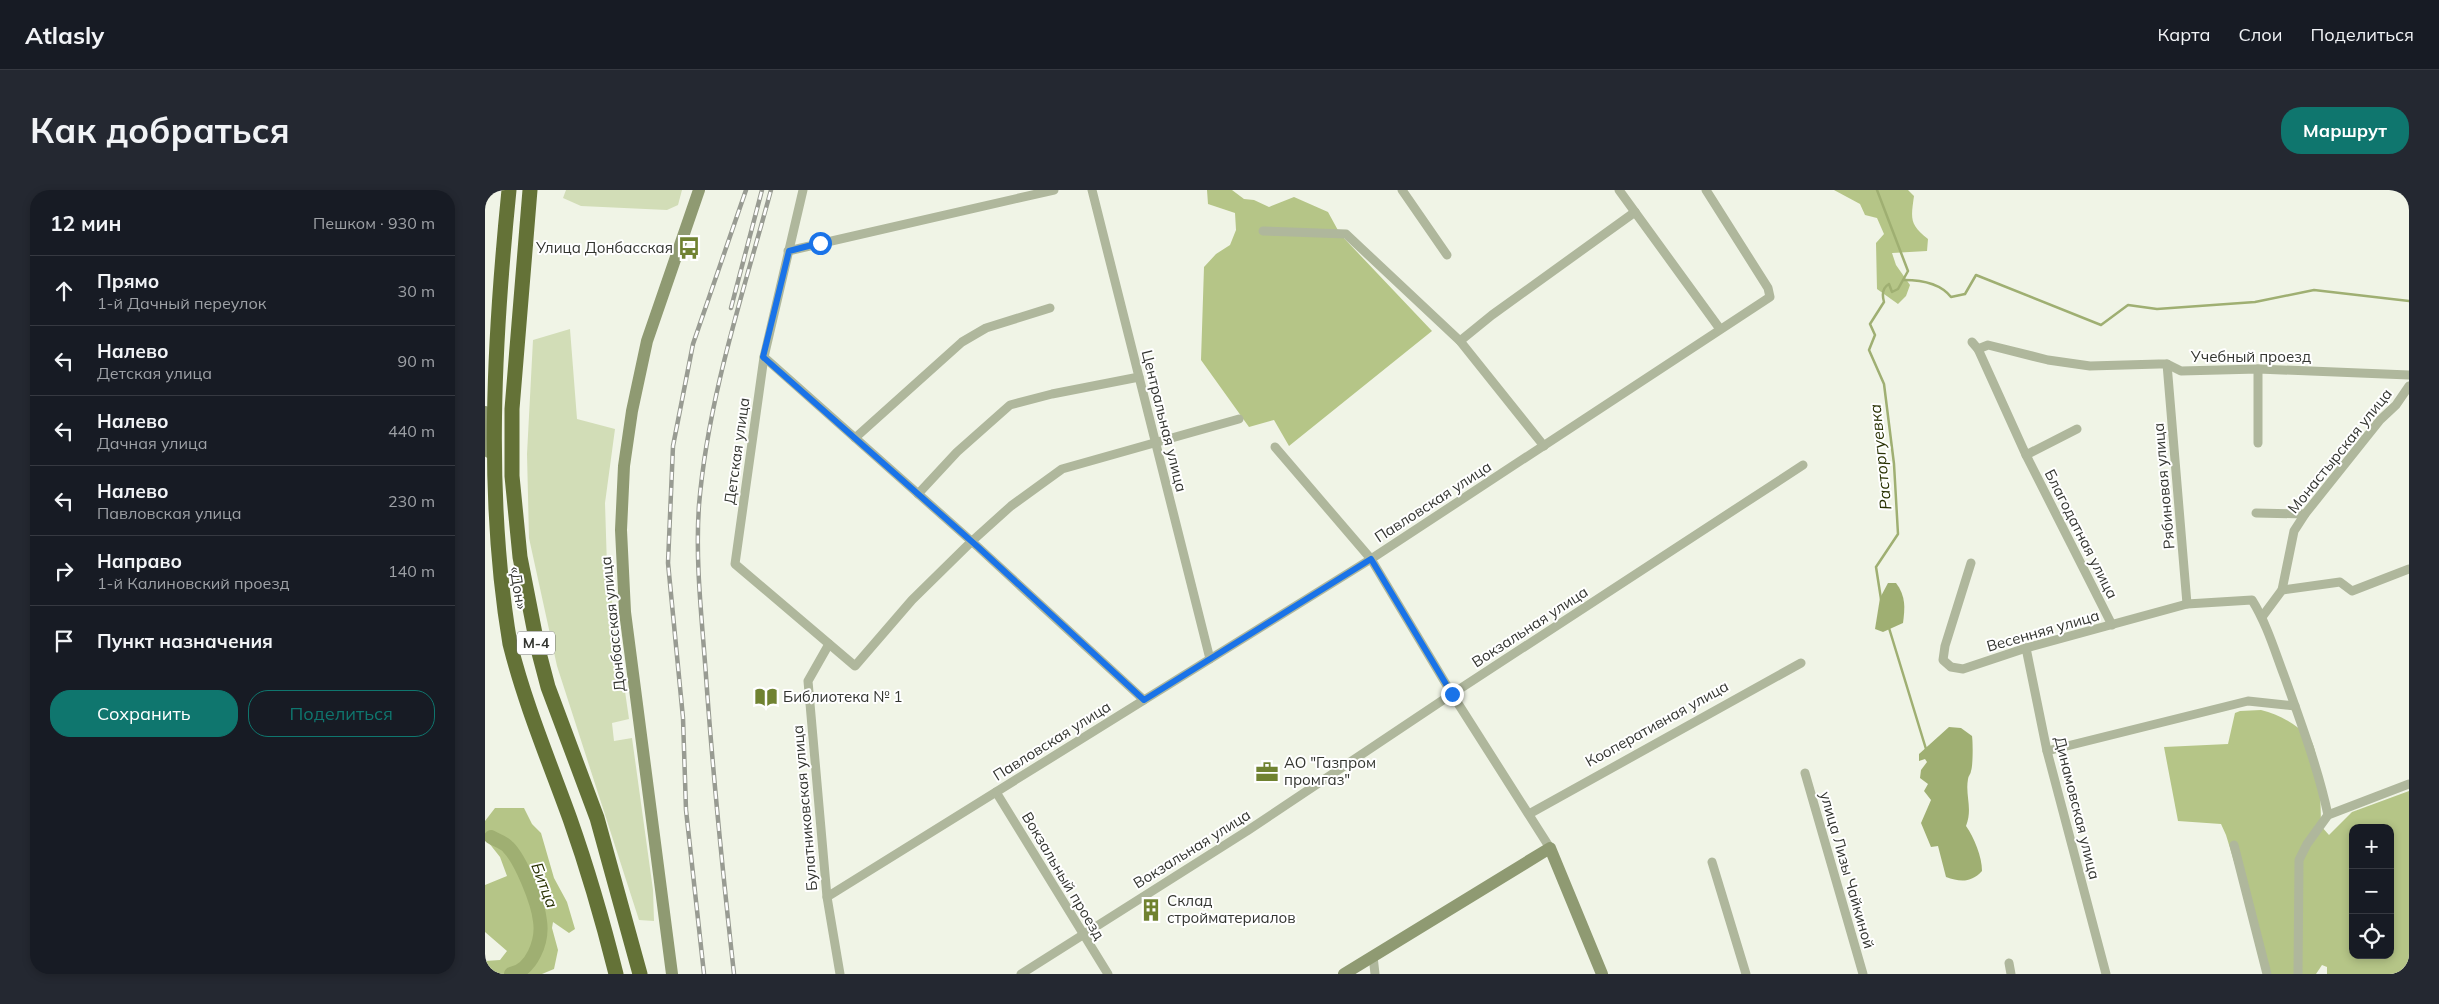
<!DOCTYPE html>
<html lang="ru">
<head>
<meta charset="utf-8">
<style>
  body { margin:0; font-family:Mulish,sans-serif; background:#242831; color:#f1f3f6 }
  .controls { position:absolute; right:15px; bottom:15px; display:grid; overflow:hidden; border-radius:10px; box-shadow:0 2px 8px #0003 }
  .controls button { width:45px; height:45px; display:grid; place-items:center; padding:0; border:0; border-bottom:1px solid #363941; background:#171b24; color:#f1f3f6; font:25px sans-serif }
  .stop { position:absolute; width:15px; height:15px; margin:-11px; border:4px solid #1a73e8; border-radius:50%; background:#fff }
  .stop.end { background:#1a73e8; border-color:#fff; box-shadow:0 1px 5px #0008 }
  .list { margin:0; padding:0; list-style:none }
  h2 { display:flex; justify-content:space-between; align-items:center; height:65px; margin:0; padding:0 20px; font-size:21px }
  h2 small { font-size:16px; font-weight:400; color:#9ea1a6 }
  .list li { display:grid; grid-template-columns:32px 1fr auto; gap:15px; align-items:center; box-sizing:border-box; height:70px; padding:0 20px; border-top:1px solid #363941 }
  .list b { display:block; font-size:19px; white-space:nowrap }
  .list p { margin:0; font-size:16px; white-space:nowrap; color:#9ea1a6 }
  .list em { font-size:16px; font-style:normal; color:#9ea1a6 }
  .actions { display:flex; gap:10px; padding:15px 20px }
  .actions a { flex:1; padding:11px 0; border:1px solid #0f766e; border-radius:20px; text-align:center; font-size:18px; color:#0f766e }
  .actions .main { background:#0f766e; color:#fff }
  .icon { flex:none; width:28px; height:28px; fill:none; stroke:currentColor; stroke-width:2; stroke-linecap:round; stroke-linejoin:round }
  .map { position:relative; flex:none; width:1924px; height:784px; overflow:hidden; border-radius:20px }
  header { display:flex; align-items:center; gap:30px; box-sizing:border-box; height:70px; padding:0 25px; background:#171b24; border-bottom:1px solid #363941 }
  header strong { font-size:24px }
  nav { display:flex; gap:28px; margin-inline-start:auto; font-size:18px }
  .intro { display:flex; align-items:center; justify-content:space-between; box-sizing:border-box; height:120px; padding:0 30px }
  h1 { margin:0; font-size:35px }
  .button { padding:12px 22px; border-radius:20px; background:#0f766e; color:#fff; font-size:18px; font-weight:700 }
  main { display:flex; gap:30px; padding:0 30px }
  aside { flex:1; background:#171b24; border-radius:20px; box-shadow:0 2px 8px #0003 }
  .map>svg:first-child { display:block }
  .green { fill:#d2ddb7 }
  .forest { fill:#b5c587; fill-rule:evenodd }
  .water { fill:#9faf72 }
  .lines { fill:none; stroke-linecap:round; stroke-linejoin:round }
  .stream { stroke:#9faf72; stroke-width:2.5 }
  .river { stroke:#9faf72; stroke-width:14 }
  .street { stroke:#afb79c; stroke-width:9 }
  .secondary { stroke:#8f9a72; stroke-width:12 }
  .highway { stroke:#647237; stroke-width:15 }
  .rail-casing { stroke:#989b92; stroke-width:4.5 }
  .rail { stroke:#fff; stroke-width:2.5; stroke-dasharray:8; stroke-linecap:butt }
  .route { stroke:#1a73e8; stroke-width:6 }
  .labels { text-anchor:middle; stroke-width:4; stroke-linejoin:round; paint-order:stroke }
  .shield { fill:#fff; stroke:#70726e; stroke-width:1 }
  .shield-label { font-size:14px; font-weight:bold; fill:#333530 }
  .poi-label { font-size:15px; fill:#333530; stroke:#fff; text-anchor:start }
  .street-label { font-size:15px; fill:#333530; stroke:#fff }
  .water-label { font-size:16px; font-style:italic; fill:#273000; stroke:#fff }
</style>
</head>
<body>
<header>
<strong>Atlasly</strong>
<nav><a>Карта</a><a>Слои</a><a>Поделиться</a></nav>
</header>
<div class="intro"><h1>Как добраться</h1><a class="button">Маршрут</a></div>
<main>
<aside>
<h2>12 мин<small>Пешком · 930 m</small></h2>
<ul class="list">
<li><svg class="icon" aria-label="ahead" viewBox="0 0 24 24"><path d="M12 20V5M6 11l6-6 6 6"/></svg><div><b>Прямо</b><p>1-й Дачный переулок</p></div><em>30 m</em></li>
<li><svg class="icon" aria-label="left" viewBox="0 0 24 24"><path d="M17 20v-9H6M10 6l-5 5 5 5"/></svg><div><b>Налево</b><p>Детская улица</p></div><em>90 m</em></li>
<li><svg class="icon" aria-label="left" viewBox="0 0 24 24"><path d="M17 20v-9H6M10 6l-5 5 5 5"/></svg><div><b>Налево</b><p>Дачная улица</p></div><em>440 m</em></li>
<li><svg class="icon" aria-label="left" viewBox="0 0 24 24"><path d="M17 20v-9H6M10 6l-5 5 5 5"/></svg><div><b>Налево</b><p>Павловская улица</p></div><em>230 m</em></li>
<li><svg class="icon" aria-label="right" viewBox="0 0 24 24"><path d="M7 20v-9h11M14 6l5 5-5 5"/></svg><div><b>Направо</b><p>1-й Калиновский проезд</p></div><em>140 m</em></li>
<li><svg class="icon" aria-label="arrive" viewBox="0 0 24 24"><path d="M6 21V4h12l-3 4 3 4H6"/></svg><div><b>Пункт назначения</b></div></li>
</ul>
<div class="actions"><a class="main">Сохранить</a><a>Поделиться</a></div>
</aside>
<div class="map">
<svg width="1924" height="784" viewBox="0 0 1924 784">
  <rect width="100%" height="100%" fill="#f0f4e6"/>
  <g class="green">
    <path d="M81,0H197L193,15L182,20L96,16L78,8Z"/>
    <path d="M85,139L92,229L130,239L120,313L122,377L144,529L127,533L129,551L147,548L168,700L169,731L154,730L72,476L44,348L42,264L48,150Z"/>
  </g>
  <g class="forest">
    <path d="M722,0H747L759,9L769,10L784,17L809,7L843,22L855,44L947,141L804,256L789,230L764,237L716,170L719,77L731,64L745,55L751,40L750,23L723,14Z"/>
    <path d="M1349,0H1423L1429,6C1426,28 1424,34 1443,49L1442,61L1407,63L1411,75L1425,95L1421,106L1413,114L1392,99L1391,53L1399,44L1392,28L1380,25L1375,14Z"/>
    <path d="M1776,520C1795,525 1812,534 1825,549C1835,561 1836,619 1836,636L1844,645L1867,622L1924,601V784H1842V777L1837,775L1831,784H1779L1783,783L1741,645L1736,634L1693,631L1679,557L1743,554L1750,523L1755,521ZM1868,638H1905V765H1868Z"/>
    <path d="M10,618H39L47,634L56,643L69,688L82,712L90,739L84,743L68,732L67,738L73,760L69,779L57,784H0V771L15,770L22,761L0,742V695L22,686L15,667L0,648V631Z"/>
  </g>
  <g class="water">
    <path d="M1403,393H1411C1421,406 1420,418 1418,433L1398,442L1390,439L1395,408Z"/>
    <path d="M1464,537L1476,538L1487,546C1488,552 1488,576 1486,581C1486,584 1483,586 1483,589C1480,606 1488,618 1481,636C1489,647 1497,667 1497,681C1486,693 1475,692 1461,687L1453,656L1446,657L1436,633L1446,610L1439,601L1443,594L1435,588L1436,580L1442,572L1440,569L1434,571V564Z"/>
  </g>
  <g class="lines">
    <g class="stream">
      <path d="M1392,0L1423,81L1413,99L1407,102L1404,94C1397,98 1397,105 1399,112L1385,134L1390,145L1384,160L1399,194L1409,274L1413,344L1391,377L1396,409"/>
      <path d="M1419,90C1435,90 1455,93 1466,107L1480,104L1491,85L1616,135L1643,115L1672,119L1770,112L1829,100L1924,111"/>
      <path d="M1404,438L1441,559"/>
    </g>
    <path class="river" d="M6,647C11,650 19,652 23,657C36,670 53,712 55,731C58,751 47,780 26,784"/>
    <g class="street">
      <path d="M318,0L279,167L250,374L370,476L427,410L486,352L526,316L577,279L754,229"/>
      <path d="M607,0L725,469"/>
      <path d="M917,0L962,65"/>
      <path d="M1134,0L1235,139"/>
      <path d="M778,41L861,44L975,151L1059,256"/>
      <path d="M303,61L569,0"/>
      <path d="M975,151L1007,125L1150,22"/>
      <path d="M1487,152L1493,159L1541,265L1627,435"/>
      <path d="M1493,159L1503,155L1563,170L1605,176L1674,174H1682L1696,181L1773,179L1924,185"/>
      <path d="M279,167L493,357L659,510"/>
      <path d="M1682,174L1702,414"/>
      <path d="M370,248L477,152L501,138L565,118"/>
      <path d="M1773,253V179"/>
      <path d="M790,257L886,369L967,504L1065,658"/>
      <path d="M1541,265L1592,239"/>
      <path d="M433,304L472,262L525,215L567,204L654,187"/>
      <path d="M1771,323L1820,324"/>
      <path d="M1486,373L1460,456L1458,470L1466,477L1478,479L1541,458L1702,414L1767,410C1782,434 1790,462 1800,488C1816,533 1833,578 1843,625"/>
      <path d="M1797,400L1855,392L1867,401L1924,379"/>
      <path d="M1777,427L1797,400L1809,341L1820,324L1895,230L1911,215L1924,196"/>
      <path d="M344,454L323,491L342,707L355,784"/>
      <path d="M1541,458L1562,561L1621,784"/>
      <path d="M1562,561L1763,511L1810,516"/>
      <path d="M1320,583L1378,784"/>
      <path d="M511,602L623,784"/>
      <path d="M1044,624L1316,473"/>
      <path d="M1749,655L1782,784"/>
      <path d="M1227,672L1261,784"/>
      <path d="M342,707L886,369L1285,107L1283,98L1221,0"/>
      <path d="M888,766L890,784"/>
      <path d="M1524,773L1526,784"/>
      <path d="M536,784L762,641L967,504L1318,275"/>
      <path d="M1813,784L1814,670L1822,654L1843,625L1924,594"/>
    </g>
    <g class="secondary">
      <path d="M0,222L4,262"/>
      <path d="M187,784L140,422L136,340L139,276L147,221L162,151L214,0"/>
      <path d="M859,784L1065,658L1117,784"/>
    </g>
    <g class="highway">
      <path d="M24,0C9,149 0,306 25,454C40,514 64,571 85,629C103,680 118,732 131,784"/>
      <path d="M45,0L27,219V286L35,367L53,459L63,497L112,628L155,784"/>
    </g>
    <defs>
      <g id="rail">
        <path d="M246,118L277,0"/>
        <path d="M219,784L201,620L198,528L183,373L188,256L208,154L261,0"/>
        <path d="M249,784C238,685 228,586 221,486C217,429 210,372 214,315C223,207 258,104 286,0"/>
      </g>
    </defs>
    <use href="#rail" class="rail-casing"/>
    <use href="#rail" class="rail"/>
  </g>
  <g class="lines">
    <path class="route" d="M335,53L304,61L278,167L493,357L659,510L886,369L967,504"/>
  </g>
  <defs>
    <symbol id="bus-bare" viewBox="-9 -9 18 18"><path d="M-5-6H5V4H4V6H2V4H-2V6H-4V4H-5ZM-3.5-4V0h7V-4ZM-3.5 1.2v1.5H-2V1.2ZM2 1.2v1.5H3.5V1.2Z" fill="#708231" stroke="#fff" stroke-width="2.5" paint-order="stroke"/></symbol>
    <symbol id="library-bare" viewBox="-9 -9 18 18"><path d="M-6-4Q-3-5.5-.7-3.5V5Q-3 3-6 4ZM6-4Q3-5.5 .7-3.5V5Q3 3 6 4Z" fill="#708231" stroke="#fff" stroke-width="2.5" paint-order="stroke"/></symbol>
    <symbol id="office-bare" viewBox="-9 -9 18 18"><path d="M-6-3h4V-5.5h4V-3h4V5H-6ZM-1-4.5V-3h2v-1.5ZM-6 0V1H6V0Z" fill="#708231" stroke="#fff" stroke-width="2.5" paint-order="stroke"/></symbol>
    <symbol id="building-bare" viewBox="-9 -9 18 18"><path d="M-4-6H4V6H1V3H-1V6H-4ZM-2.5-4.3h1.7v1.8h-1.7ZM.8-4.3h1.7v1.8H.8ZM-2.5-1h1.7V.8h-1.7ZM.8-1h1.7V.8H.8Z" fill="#708231" stroke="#fff" stroke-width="2.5" paint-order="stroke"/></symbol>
  </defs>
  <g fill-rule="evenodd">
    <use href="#bus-bare" x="188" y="42" width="32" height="32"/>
    <use href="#library-bare" x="265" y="491" width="32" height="32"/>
    <use href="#office-bare" x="766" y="566" width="32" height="32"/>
    <use href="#building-bare" x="650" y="704" width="32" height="32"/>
  </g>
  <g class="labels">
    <rect class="shield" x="32" y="441.5" width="38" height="23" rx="4"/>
    <g class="shield-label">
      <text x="51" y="458">М-4</text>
    </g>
    <g class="poi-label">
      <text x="188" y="63" text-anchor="end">Улица Донбасская</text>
      <text x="298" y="512">Библиотека № 1</text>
      <text x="799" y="578">АО "Газпром<tspan x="799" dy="17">промгаз"</tspan></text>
      <text x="682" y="716">Склад<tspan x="682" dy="17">стройматериалов</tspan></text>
    </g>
    <g class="street-label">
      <text x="1766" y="172">Учебный проезд</text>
      <text transform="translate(679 231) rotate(76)" y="5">Центральная улица</text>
      <text transform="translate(252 261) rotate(-82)" y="5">Детская улица</text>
      <text transform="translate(1855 261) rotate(-51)" y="5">Монастырская улица</text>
      <text transform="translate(1679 296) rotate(-95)" y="5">Рябиновая улица</text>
      <text transform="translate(948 312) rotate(-33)" y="5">Павловская улица</text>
      <text transform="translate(1596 344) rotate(63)" y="5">Благодатная улица</text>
      <text transform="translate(33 398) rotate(81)" y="5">«Дон»</text>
      <text transform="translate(128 434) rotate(-96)" y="5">Донбасская улица</text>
      <text transform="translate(1045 437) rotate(-33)" y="5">Вокзальная улица</text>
      <text transform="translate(1558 441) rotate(-16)" y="5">Весенняя улица</text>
      <text transform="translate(1172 534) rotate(-29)" y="5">Кооперативная улица</text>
      <text transform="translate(567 551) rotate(-32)" y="5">Павловская улица</text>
      <text transform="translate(320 618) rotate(-95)" y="5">Булатниковская улица</text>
      <text transform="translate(1592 618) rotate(76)" y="5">Динамовская улица</text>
      <text transform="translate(707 659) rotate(-32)" y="5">Вокзальная улица</text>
      <text transform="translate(1362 680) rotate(74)" y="5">улица Лизы Чайкиной</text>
      <text transform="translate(578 686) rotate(59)" y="5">Вокзальный проезд</text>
    </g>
    <g class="water-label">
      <text transform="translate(1395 267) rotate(-96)" y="6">Расторгуевка</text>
      <text transform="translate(60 695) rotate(69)" y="6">Битца</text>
    </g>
  </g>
</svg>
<div class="controls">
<button>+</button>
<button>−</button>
<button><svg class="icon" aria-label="locate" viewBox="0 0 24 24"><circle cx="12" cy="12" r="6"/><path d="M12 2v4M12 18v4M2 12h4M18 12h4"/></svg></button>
</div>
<div class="stop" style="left:335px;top:53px"></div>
<div class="stop end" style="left:967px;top:504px"></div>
</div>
</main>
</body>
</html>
